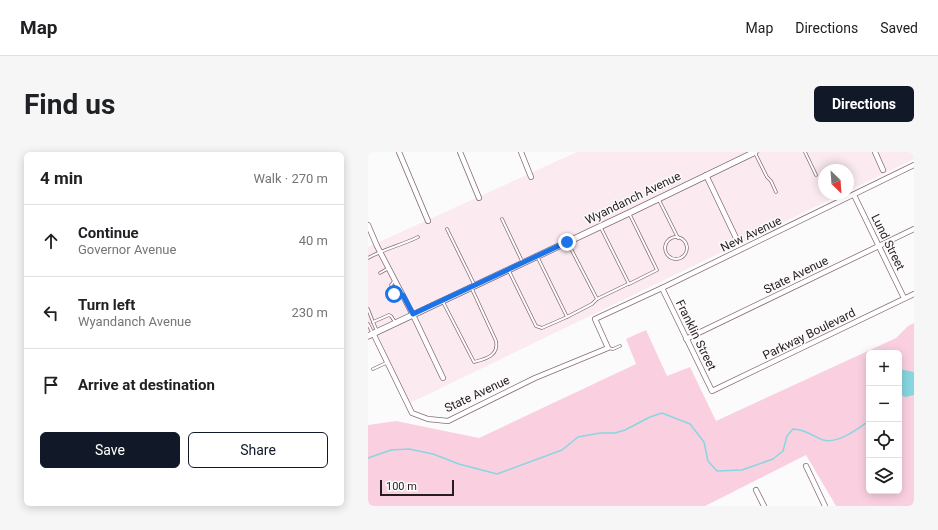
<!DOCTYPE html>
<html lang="en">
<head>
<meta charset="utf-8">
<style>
  body { margin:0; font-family:Roboto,sans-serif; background:#f6f6f6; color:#202124 }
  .controls { position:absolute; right:12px; bottom:12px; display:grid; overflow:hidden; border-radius:6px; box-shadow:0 2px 10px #0003 }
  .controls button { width:36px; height:36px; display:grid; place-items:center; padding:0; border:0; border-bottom:1px solid #e0e0e0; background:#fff; color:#202124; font:20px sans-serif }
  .compass { position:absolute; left:450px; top:12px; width:36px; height:36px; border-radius:50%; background:#fff; box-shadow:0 2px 10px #0003; rotate:155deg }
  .scale { position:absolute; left:12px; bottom:10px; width:74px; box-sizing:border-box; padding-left:4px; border:2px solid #271c20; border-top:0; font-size:11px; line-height:14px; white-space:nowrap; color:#271c20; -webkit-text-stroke:3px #fbfbfb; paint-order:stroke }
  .stop { position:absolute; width:12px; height:12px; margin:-9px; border:3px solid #1a73e8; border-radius:50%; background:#fff }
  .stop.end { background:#1a73e8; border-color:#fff; box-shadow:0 1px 4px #0008 }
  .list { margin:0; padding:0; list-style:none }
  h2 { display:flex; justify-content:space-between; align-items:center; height:52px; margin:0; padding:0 16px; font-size:17px }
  h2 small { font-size:13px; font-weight:400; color:#757577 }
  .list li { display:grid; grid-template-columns:26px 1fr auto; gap:12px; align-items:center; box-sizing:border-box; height:72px; padding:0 16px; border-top:1px solid #e0e0e0 }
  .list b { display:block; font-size:15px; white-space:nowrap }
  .list p { margin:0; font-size:13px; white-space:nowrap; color:#757577 }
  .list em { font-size:13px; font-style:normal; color:#757577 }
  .actions { display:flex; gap:8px; padding:12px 16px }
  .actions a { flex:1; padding:9px 0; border:1px solid #111827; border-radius:6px; text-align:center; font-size:14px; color:#111827 }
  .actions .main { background:#111827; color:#fff }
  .icon { flex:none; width:22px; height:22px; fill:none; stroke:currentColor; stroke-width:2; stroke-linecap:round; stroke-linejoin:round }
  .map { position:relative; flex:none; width:546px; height:354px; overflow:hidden; border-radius:6px }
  header { display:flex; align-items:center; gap:24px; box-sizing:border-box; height:56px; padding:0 20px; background:#fff; border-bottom:1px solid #e0e0e0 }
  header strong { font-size:19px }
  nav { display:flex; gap:22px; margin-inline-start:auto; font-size:14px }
  .intro { display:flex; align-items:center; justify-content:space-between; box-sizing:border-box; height:96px; padding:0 24px }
  h1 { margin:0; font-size:28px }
  .button { padding:10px 18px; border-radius:6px; background:#111827; color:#fff; font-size:14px; font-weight:700 }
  main { display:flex; gap:24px; padding:0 24px }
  aside { flex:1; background:#fff; border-radius:6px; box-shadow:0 2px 10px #0003 }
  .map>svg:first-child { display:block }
  .built { fill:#fbebf1 }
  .green { fill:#fad0e0; fill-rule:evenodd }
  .water { fill:#87d6e0 }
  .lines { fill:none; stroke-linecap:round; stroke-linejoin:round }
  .stream { stroke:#87d6e0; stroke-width:1.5 }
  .service-casing { stroke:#876c77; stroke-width:3.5 }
  .minor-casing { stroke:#876c77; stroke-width:6 }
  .tertiary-casing { stroke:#876c77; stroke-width:7 }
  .service { stroke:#fff; stroke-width:2 }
  .minor { stroke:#fff; stroke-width:4.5 }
  .tertiary { stroke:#fff; stroke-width:5.5 }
  .route { stroke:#1a73e8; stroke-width:5 }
  .labels { text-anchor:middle; stroke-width:3; stroke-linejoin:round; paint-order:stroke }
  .street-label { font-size:12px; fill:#271c20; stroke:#fbfbfb }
</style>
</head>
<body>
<header>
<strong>Map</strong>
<nav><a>Map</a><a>Directions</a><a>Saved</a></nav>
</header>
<div class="intro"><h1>Find us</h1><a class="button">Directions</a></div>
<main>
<aside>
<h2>4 min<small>Walk · 270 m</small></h2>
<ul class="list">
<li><svg class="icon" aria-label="ahead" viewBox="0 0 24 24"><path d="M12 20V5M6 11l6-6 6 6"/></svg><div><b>Continue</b><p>Governor Avenue</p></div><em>40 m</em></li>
<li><svg class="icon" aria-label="left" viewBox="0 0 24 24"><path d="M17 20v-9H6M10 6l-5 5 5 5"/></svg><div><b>Turn left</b><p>Wyandanch Avenue</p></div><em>230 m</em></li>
<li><svg class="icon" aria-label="arrive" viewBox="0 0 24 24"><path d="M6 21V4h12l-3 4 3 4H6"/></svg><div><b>Arrive at destination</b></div></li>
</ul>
<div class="actions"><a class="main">Save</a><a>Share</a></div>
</aside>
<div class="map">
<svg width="546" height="354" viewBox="0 0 546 354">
  <rect width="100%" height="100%" fill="#fbfbfb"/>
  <path class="built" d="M209,0H546V7L480,39V18H456V42H474L40,252L9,180L0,184V95Z"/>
  <path class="green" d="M546,171V354H468L438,303L337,354H0V273L28,269L111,286L268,212L258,187L278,178L299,224L322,215L348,269L528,186L540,174ZM501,201H531V339H501Z"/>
  <path class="water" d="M531,217L546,220V243L538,245L531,243Z"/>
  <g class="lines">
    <path class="stream" d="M0,306L23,298L41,297L65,302L91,312L129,322L194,298L210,285L232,281H247L257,278L282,265L294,261L322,272L336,290L340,309L349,319L374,318L405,307L415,299L419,284L425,277C437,277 444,284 455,288C471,292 489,277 501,269"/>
    <defs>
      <g id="service">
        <path d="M437,0L448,23"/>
        <path d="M387,1L399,25L403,29L408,40"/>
        <path d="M291,48L310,86"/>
        <path d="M134,67L154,109"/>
        <path d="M233,76L261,132L289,118L261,61"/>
        <path d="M79,77L106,132"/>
        <circle cx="308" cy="96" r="11"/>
        <path d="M169,104L199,165L224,152L229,147L200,91"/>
        <path d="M0,106C16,97 34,93 50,85"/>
        <path d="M141,119L168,174L174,176L199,165"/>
        <path d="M12,121L19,117"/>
        <path d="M26,129L23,133L26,142L29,144L34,143"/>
        <path d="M229,147L260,132"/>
        <path d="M75,150L106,210C117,207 131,204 128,189L104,137"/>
        <path d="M0,157L5,170"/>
        <path d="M0,172L4,180"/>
        <path d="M9,179L5,170L21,163L23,164L27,170"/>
        <path d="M240,196L245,197L252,194"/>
        <path d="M5,217L18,211"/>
      </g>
      <g id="minor">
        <path d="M31,0L60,69"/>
        <path d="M92,0L111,46"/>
        <path d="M153,0L163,25"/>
        <path d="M507,0L515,18"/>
        <path d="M338,23L369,88"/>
        <path d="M486,43L536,146"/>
        <path d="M0,73L9,94L45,163L75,226"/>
        <path d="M294,136L344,239L546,142"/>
        <path d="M5,181L44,261L60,267L80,269L167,226L240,196L227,167L294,136L546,13"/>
        <path d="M318,187L546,77"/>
        <path d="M438,314L457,354"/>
        <path d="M388,338L396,354"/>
      </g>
      <path id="tertiary" d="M0,184L261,61L387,0"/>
    </defs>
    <use href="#service" class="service-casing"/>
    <use href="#minor" class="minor-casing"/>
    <use href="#tertiary" class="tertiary-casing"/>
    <use href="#service" class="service"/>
    <use href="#minor" class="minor"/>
    <use href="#tertiary" class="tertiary"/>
  </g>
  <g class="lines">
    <path class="route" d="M26,142L29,144L35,143L45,162L199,90"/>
  </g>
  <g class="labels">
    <g class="street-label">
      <text transform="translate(265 46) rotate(-26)" y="4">Wyandanch Avenue</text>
      <text transform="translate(383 82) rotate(-26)" y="4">New Avenue</text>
      <text transform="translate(520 90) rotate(64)" y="4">Lund Street</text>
      <text transform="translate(428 123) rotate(-26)" y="4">State Avenue</text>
      <text transform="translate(441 182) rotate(-26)" y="4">Parkway Boulevard</text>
      <text transform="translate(328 183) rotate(64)" y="4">Franklin Street</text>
      <text transform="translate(109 242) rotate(-25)" y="4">State Avenue</text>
    </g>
  </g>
</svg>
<div class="controls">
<button>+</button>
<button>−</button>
<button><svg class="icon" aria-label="locate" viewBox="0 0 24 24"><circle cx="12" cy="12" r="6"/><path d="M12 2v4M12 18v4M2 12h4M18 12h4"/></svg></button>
<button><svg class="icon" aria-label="layers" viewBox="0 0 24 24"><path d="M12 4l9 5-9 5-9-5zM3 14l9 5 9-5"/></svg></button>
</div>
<svg class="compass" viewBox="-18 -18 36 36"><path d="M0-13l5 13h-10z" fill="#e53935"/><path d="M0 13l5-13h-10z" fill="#757577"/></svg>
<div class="scale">100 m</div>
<div class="stop" style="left:26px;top:142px"></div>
<div class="stop end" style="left:199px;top:90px"></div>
</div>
</main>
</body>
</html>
